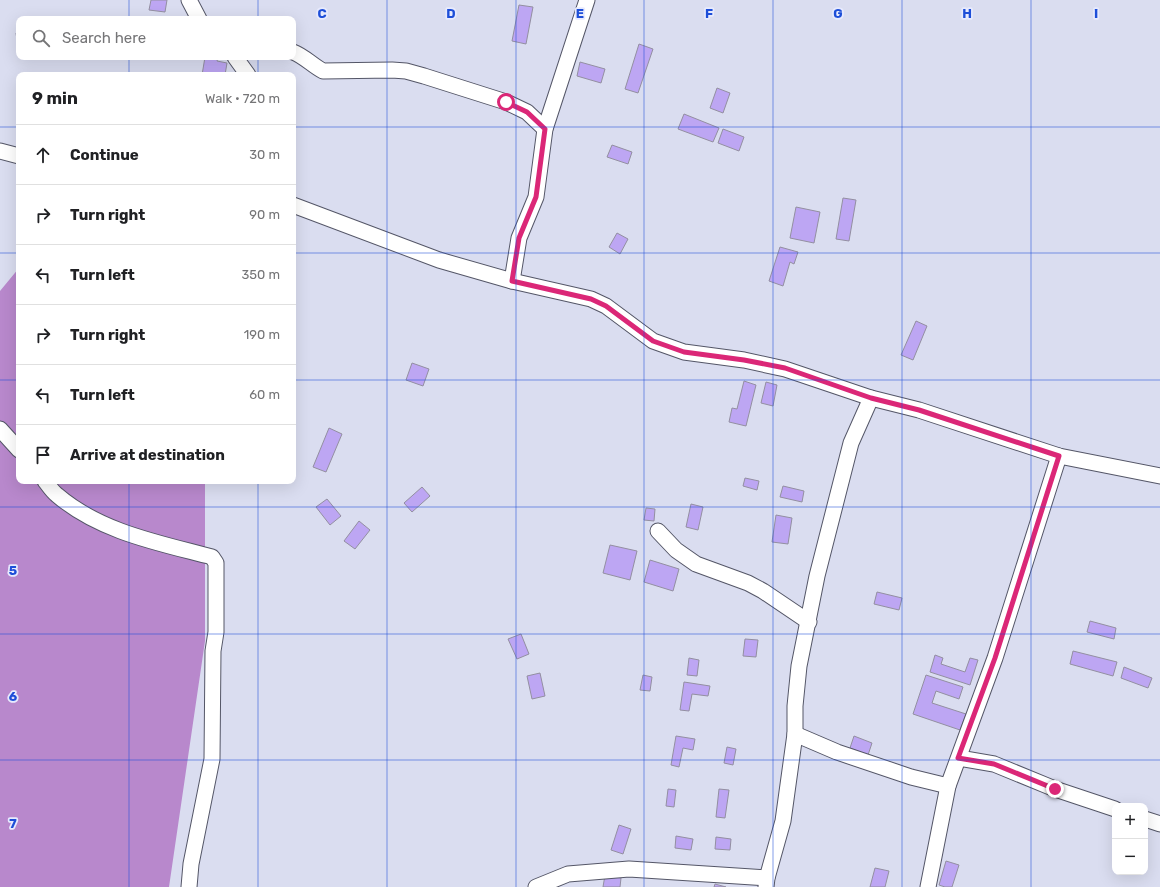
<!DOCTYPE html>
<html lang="en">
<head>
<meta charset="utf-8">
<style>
  body { margin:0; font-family:Rubik,sans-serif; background:#f6f6f6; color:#202124 }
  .controls { position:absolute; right:12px; bottom:12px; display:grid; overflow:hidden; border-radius:8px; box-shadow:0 4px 16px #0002 }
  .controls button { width:36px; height:36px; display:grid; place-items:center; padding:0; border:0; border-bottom:1px solid #e0e0e0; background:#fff; color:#202124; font:20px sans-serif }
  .stop { position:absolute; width:12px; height:12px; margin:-9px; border:3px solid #db2777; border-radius:50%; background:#fff }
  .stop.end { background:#db2777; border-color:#fff; box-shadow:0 1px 4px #0008 }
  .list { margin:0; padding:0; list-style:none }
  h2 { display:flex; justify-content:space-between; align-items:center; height:52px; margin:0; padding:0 16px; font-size:17px }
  h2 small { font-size:13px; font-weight:400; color:#757577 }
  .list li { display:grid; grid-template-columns:26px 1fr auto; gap:12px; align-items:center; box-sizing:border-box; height:60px; padding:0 16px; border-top:1px solid #e0e0e0 }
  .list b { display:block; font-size:15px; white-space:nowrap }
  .list em { font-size:13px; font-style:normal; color:#757577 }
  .icon { flex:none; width:22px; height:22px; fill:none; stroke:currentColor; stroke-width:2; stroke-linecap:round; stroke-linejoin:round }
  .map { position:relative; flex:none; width:1160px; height:887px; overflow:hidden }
  .search { position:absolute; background:#fff; box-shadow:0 4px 16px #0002; left:16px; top:16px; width:280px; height:44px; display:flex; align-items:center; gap:10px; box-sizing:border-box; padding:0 14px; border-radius:8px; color:#757577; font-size:15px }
  .panel { position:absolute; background:#fff; box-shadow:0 4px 16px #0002; left:16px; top:72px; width:280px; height:412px; border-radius:8px }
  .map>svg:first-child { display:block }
  .forest { fill:#b888cc }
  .building { fill:#bda6f3; stroke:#938fa1 }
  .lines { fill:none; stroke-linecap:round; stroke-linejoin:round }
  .minor-casing { stroke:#545667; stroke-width:17 }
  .minor { stroke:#fff; stroke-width:15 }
  .route { stroke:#db2777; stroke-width:5 }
  .grid { fill:none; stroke:#1d4ed8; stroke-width:1; stroke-opacity:0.55 }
  .grid-label { font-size:13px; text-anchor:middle; font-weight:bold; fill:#1d4ed8; stroke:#e7eafe; stroke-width:3.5; stroke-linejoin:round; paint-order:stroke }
</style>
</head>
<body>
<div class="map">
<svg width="1160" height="887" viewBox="0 0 1160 887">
  <rect width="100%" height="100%" fill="#daddf0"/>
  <path class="forest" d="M19,268V481H205V641L169,887H0V291Z"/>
  <g class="building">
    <path d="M151,0H167L165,12L149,10Z"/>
    <path d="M519,5L533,7L526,44L512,41Z"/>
    <path d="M19,32V47H18L16,33Z"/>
    <path d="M639,44L653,49L638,93L625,89Z"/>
    <path d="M205,57H218L217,61L227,63L225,75H202Z"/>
    <path d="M580,62L605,69L601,83L577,76Z"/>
    <path d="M717,88L730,93L723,113L710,108Z"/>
    <path d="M684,114L719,128L713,142L678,129Z"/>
    <path d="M723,129L744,137L739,151L718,143Z"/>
    <path d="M612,145L632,152L628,164L607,157Z"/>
    <path d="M843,198L856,200L849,241L836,239Z"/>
    <path d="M796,207L820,212L814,243L790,238Z"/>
    <path d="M617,233L628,239L620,254L609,247Z"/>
    <path d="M780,247L798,252L794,264L790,262L783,286L769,281Z"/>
    <path d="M916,321L927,326L913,360L901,355Z"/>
    <path d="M412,363L429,369L423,386L406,380Z"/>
    <path d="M744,381L756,385L746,426L729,422L732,408L737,409Z"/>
    <path d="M766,382L777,385L773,406L761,403Z"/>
    <path d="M329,428L342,434L326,472L313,467Z"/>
    <path d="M745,478L759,481L757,490L743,486Z"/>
    <path d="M783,486L804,491L802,502L780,497Z"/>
    <path d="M422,487L430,496L412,512L404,503Z"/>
    <path d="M327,499L341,516L330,525L316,507Z"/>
    <path d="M691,504L703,507L698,530L686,527Z"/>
    <path d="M646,508L655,509L654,521L644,520Z"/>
    <path d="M776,515L792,518L788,544L772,542Z"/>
    <path d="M359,521L370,530L355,549L344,541Z"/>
    <path d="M610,545L637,551L630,580L603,573Z"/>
    <path d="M650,560L679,569L673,591L644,582Z"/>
    <path d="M877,592L902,598L899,610L874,604Z"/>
    <path d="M1090,621L1116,628L1114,639L1087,632Z"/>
    <path d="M521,634L529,654L517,659L508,639Z"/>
    <path d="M745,639L758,640L756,657L743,656Z"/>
    <path d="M1073,651L1117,662L1113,676L1070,664Z"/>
    <path d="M935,655L943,658L941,664L965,672L970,658L978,660L970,685L930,672Z"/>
    <path d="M689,658L699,660L697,676L687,675Z"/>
    <path d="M1124,667L1152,678L1148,688L1121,678Z"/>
    <path d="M540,673L545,696L532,699L527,676Z"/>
    <path d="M643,675L652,677L650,691L640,690Z"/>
    <path d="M926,675L963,687L959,699L936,691L932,703L966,714L960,730L913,714Z"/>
    <path d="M684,682L710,686L708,696L692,694L689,711L680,710Z"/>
    <path d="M676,736L695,739L693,750L683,748L679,767L671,765Z"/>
    <path d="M854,736L872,743L868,755L850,748Z"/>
    <path d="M727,747L736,749L733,765L724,763Z"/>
    <path d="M668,789L676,790L674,807L666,806Z"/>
    <path d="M719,789L729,790L725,818L716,817Z"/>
    <path d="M619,825L631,829L623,854L611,850Z"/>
    <path d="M676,836L693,839L691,850L675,848Z"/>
    <path d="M716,837L731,839L730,850L715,849Z"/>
    <path d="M946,861L959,865L952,887H945L939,885Z"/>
    <path d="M875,868L889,871L885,887H870Z"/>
    <path d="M605,875L621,878L620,887H603Z"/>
    <path d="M715,884L726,887H714Z"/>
  </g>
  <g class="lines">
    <defs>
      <g id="minor">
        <path d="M189,0L199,19"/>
        <path d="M293,52C304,56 313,66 323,71L392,70L406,71L424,76L506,102L527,112L545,129"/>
        <path d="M235,57L248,75"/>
        <path d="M0,151L19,156"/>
        <path d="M293,205L439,260L512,281L591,299L606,306L653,341L684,352L744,360L785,369L871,398L919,410L1059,456L1160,476"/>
        <path d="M512,281L519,238L536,197L545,129L587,0"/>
        <path d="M0,429L19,450"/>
        <path d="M45,481C49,486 52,491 57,495C100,532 159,543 212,557L216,563V632L213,651L212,759L191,864L189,887"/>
        <path d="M658,531L676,550L696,564L748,583L763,591L809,622"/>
        <path d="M795,734L837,752L911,777L948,786"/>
        <path d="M959,758L994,764L1055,789L1115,809"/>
        <path d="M1145,819L1160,824"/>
        <path d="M536,887L568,874L629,869L767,878"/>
        <path d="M766,887L767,878L783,821L795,734V706L799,666L817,576L851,443L871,398"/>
        <path d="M928,887L948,786L995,658L1059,456"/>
      </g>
    </defs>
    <use href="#minor" class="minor-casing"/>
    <use href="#minor" class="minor"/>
  </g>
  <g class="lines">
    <path class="route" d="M506,102L527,112L545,129L536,197L519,238L512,281L591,299L606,306L653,341L684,352L744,360L785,368L871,398L919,410L1059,456L995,658L958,758L994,764L1055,789"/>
  </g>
  <path class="grid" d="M129,0V19M258,0V19M387,0V887M516,0V887M644,0V887M773,0V887M902,0V887M1031,0V887M129,57V75M258,57V75M0,127H19M293,127H1160M0,253H19M293,253H1160M0,380H19M293,380H1160M129,481V887M258,481V887M0,507H1160M0,634H1160M0,760H1160"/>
  <g class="grid-label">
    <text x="322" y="18">C</text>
    <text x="451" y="18">D</text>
    <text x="580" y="18">E</text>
    <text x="709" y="18">F</text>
    <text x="838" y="18">G</text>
    <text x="967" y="18">H</text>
    <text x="1096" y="18">I</text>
    <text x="13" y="575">5</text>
    <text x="13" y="701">6</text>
    <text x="13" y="828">7</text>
  </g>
</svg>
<div class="controls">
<button>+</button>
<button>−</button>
</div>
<div class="stop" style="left:506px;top:102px"></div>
<div class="stop end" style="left:1055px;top:789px"></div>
<div class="search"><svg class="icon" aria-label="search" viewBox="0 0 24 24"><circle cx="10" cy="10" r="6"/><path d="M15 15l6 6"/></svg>Search here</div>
<section class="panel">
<h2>9 min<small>Walk · 720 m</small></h2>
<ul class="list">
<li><svg class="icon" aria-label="ahead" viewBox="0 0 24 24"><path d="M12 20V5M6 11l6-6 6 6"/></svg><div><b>Continue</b></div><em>30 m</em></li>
<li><svg class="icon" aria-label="right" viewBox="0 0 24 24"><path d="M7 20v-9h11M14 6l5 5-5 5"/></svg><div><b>Turn right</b></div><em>90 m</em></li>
<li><svg class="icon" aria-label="left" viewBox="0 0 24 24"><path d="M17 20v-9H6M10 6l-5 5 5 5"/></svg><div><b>Turn left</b></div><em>350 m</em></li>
<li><svg class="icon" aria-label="right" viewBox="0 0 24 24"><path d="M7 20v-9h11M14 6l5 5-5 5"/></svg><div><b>Turn right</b></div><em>190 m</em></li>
<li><svg class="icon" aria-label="left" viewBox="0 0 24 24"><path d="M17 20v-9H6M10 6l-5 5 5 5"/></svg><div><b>Turn left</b></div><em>60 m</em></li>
<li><svg class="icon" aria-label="arrive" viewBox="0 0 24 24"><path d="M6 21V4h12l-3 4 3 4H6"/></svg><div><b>Arrive at destination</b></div></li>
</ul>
</section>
</div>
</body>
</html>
